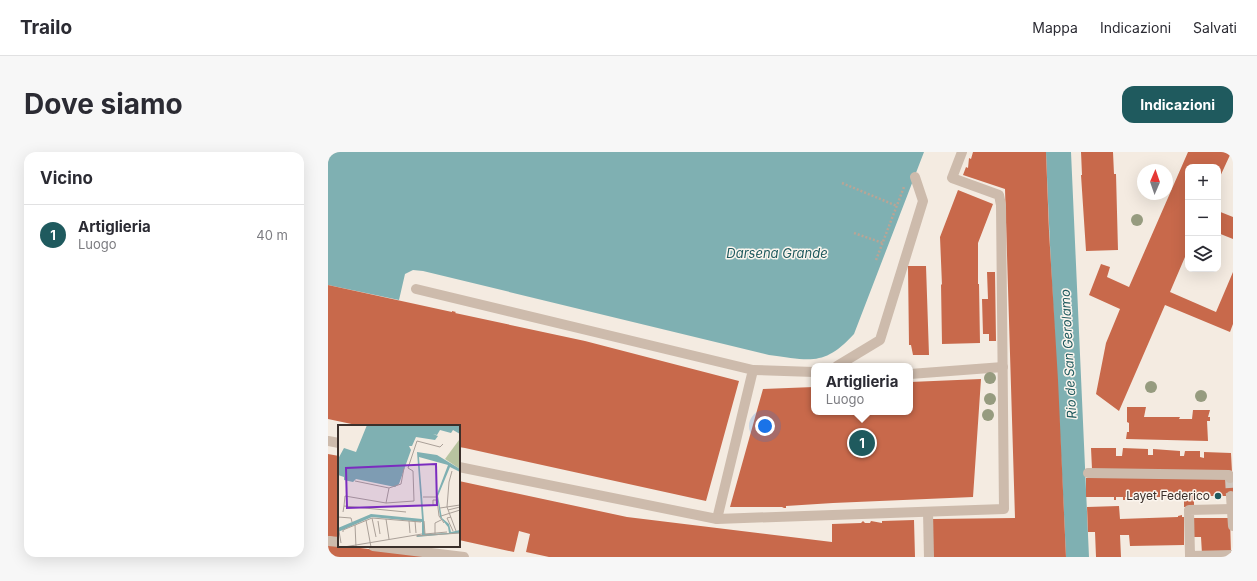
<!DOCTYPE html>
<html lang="it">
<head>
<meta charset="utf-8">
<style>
  body { margin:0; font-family:Inter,sans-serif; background:#f7f7f7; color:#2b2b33 }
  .controls { position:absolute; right:12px; top:12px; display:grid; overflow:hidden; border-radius:8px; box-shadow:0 4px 16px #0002 }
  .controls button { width:36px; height:36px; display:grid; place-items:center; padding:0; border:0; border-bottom:1px solid #e1e1e2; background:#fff; color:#2b2b33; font:20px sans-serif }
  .compass { position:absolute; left:809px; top:12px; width:36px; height:36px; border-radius:50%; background:#fff; box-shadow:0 4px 16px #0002; rotate:2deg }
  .you { position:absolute; left:437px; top:274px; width:14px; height:14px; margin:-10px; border:3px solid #fff; border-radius:50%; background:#1a73e8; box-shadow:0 0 0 6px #1a73e833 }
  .badge { display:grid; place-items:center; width:26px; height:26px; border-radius:50%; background:#1f5a5e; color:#fff; font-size:13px; font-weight:700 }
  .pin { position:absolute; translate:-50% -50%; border:2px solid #fff; box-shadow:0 1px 4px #0006 }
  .popup { position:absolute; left:483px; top:211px; width:102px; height:52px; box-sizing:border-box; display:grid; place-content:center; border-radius:8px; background:#fff; filter:drop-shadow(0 1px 3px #0005); font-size:13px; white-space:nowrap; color:#7c7c81 }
  .popup b { font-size:15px; color:#2b2b33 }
  .popup::after { content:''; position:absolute; left:50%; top:100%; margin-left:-8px; border:8px solid transparent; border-top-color:#fff }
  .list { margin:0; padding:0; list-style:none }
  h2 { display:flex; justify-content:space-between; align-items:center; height:52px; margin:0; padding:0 16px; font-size:17px }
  h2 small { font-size:13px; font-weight:400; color:#7c7c81 }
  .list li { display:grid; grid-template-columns:26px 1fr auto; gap:12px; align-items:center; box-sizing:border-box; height:60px; padding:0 16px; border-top:1px solid #e1e1e2 }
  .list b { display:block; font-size:15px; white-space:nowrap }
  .list p { margin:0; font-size:13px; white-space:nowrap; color:#7c7c81 }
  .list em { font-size:13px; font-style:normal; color:#7c7c81 }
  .icon { flex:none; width:22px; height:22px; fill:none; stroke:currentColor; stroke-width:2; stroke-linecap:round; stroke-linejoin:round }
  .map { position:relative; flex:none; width:905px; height:405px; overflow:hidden; border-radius:12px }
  header { display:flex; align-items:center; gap:24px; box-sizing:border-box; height:56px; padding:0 20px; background:#fff; border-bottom:1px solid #e1e1e2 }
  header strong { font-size:19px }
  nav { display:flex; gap:22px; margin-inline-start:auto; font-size:14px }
  .intro { display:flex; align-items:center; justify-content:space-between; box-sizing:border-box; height:96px; padding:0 24px }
  h1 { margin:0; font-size:28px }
  .button { padding:10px 18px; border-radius:12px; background:#1f5a5e; color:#fff; font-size:14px; font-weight:700 }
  main { display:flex; gap:24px; padding:0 24px }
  aside { flex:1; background:#fff; border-radius:12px; box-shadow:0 4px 16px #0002 }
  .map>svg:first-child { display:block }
  .water { fill:#7fb0b2 }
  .building { fill:#c8694b }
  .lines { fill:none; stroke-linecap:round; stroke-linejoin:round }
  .street-tunnel { stroke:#cfc6bd; stroke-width:10; stroke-dasharray:10 5; stroke-linecap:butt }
  .path { stroke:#b9a596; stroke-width:2.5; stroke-dasharray:2 2; stroke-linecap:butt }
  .street { stroke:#cdbbac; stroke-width:10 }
  .tree { fill:#969b7f }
  .poi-dot { fill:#1f5a5e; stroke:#fbf5ee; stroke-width:1.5 }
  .labels { text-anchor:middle; stroke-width:3; stroke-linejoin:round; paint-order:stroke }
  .poi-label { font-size:12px; fill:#3b302b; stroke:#fbf5ee; text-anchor:end }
  .water-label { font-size:13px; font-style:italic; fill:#1f5a5e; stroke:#fbf5ee }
  .inset-road { fill:none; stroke:#aaa098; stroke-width:1 }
  .view { fill:#7b2cbf; fill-opacity:0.15; stroke:#7b2cbf; stroke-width:2 }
  .inset-edge { fill:none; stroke:#3b302b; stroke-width:2 }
</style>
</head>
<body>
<header>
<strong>Trailo</strong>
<nav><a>Mappa</a><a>Indicazioni</a><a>Salvati</a></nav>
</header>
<div class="intro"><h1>Dove siamo</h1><a class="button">Indicazioni</a></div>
<main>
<aside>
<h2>Vicino<small></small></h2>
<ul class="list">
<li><span class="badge">1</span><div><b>Artiglieria</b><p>Luogo</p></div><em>40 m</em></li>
</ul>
</aside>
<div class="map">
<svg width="905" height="405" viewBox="0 0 905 405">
  <rect width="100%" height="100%" fill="#f4ebe1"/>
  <g class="water">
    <path d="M0,0H596L526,182C496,215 482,208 441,203L95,119L85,118L77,122L71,148L0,133Z"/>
    <path d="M718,0H743L761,405H738C732,270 723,135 718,0Z"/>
  </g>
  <g class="building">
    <path d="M645,0H718L721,79L730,228L738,405H605V367L687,366L677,37L635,23L638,15L640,16L641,6L643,7Z"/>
    <path d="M753,0H785L786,22H788L790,98L758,99L753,23H754Z"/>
    <path d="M860,0H905V4L902,3L890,29V15H860V98L842,140L888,160L905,120V172L902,180L837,153L791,259L768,242L778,191L792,157L761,143L773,112L782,115L779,125L801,135Z"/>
    <path d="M630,38L665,52L650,91V132H651L652,191L614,192L613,132L614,133L612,85Z"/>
    <path d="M890,59L905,65V87L890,81Z"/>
    <path d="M580,114H598L601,203H585L583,193H581Z"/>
    <path d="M659,120H667L668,189H661V182H655L654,147H660Z"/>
    <path d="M0,133L124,160V159L128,160L127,161L257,189L411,229L378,349L137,296L131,295V274H33L0,267Z"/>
    <path d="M653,227L645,345L505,351L458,354V356H456L454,355H402L435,237L486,235V260H582V230Z"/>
    <path d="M799,255H818L816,265H852L851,267H864L865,258H882L880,265H882V269H879L880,289L798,287L799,280H801V271L799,270Z"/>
    <path d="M763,296H788V304H794L795,296L820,297V303H825V297L852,299V304H856L857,299H872V305L876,306V300L903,301L904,320L764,317Z"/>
    <path d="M0,302L11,304V386L0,384Z"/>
    <path d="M905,325V344H866V355H856V345H797V348H795V345H788V348H786V345H758V326Z"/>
    <path d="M131,329L299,365L504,390V372L533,371L535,369L537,371H542L543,369L554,371V369L586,368L587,405H221L198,400L202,382L191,379L186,400L131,388Z"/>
    <path d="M791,354L792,367L850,365V364L854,363V365H856V393L802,394L801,383H792L793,405H768L767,380H760L759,355Z"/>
    <path d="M865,366H902L903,401L874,402L873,385H866Z"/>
    <path d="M0,392L97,404V405H0Z"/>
  </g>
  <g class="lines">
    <path class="street-tunnel" d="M902,326L903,344"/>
    <g class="path">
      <path d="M514,31L569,54"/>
      <path d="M526,81L555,91"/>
      <path d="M548,108L576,35"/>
    </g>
    <g class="street">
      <path d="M88,137L425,218L389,367"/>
      <path d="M509,214L552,188L595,49L587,25"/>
      <path d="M425,218L486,220"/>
      <path d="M582,222L675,215"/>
      <path d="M0,289L11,291"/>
      <path d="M131,315L389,367L676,357L673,53L671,43L624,26L634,0"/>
      <path d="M760,321L901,323L902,326"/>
      <path d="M903,344L905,374"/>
      <path d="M904,357L861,358L862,404L905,403"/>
      <path d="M600,360L601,405"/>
      <path d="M0,389L11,390"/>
      <path d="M45,394L136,405"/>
    </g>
  </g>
  <g class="tree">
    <circle cx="809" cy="68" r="6"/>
    <circle cx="662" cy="226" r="6"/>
    <circle cx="823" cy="235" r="6"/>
    <circle cx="873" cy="244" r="6"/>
    <circle cx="662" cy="247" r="6"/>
    <circle cx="660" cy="263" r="6"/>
  </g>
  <circle class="poi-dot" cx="890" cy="344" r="4"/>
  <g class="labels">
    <g class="poi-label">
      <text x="882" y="348">Layet Federico</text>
    </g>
    <g class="water-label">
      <text x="449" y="106">Darsena Grande</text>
      <text transform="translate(740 202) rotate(-93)" y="5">Rio de San Gerolamo</text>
    </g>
  </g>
  <g transform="translate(10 273)">
    <rect width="122" height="122" fill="#f4ebe1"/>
    <path d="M121,15L122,16V44L107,34Z" fill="#b8c4a0"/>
    <path d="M29,0H122V9L115,5L113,8L102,5L99,10L95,9L100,11L97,15L78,12L74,21H71L73,25L61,59L57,62L18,54L15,57L6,55V52L0,50V34L6,23L18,27ZM79,27L99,30L122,44V47L112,42L100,71L104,93L111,99L113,107L122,105V108L79,112V110H84V97L34,92L0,107V103L33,89L84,94ZM81,32L110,40L99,69L102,92L110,102L111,108L87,109Z" fill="#7fb0b2" fill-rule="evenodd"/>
    <path class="inset-road" d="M114,46L111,57L109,82L118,106M17,56L51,63L48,78M51,63L63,59L66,43M85,72H99M99,74L101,91L106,98M99,80H95V75H99M6,81L7,71L48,78L76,76L75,46L70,43L79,16L102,22L105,19M102,83L122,80M110,85L122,82M5,87L6,81L68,87M103,91L122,85M0,92L13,93L14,97M113,92L109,93L115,106M34,93L38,112M48,94L51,114M28,95L33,122M40,96L42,109M71,96L72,108M77,96L78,108M86,96L87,109M17,100L18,122M1,106L3,118M5,107V105L34,93L83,97M87,109L109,107M97,109V98L103,95M78,111L122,108M6,122L84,109"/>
    <path class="view" d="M98,39L99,80L9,83L8,43Z"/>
    <rect width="122" height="122" class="inset-edge"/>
  </g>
</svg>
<div class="controls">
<button>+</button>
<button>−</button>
<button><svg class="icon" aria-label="layers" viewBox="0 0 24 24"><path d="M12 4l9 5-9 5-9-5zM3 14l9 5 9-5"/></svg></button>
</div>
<svg class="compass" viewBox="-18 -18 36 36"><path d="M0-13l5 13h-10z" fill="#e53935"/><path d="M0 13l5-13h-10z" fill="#7c7c81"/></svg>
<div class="you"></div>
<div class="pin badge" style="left:534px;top:291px">1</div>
<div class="popup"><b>Artiglieria</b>Luogo</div>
</div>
</main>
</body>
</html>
